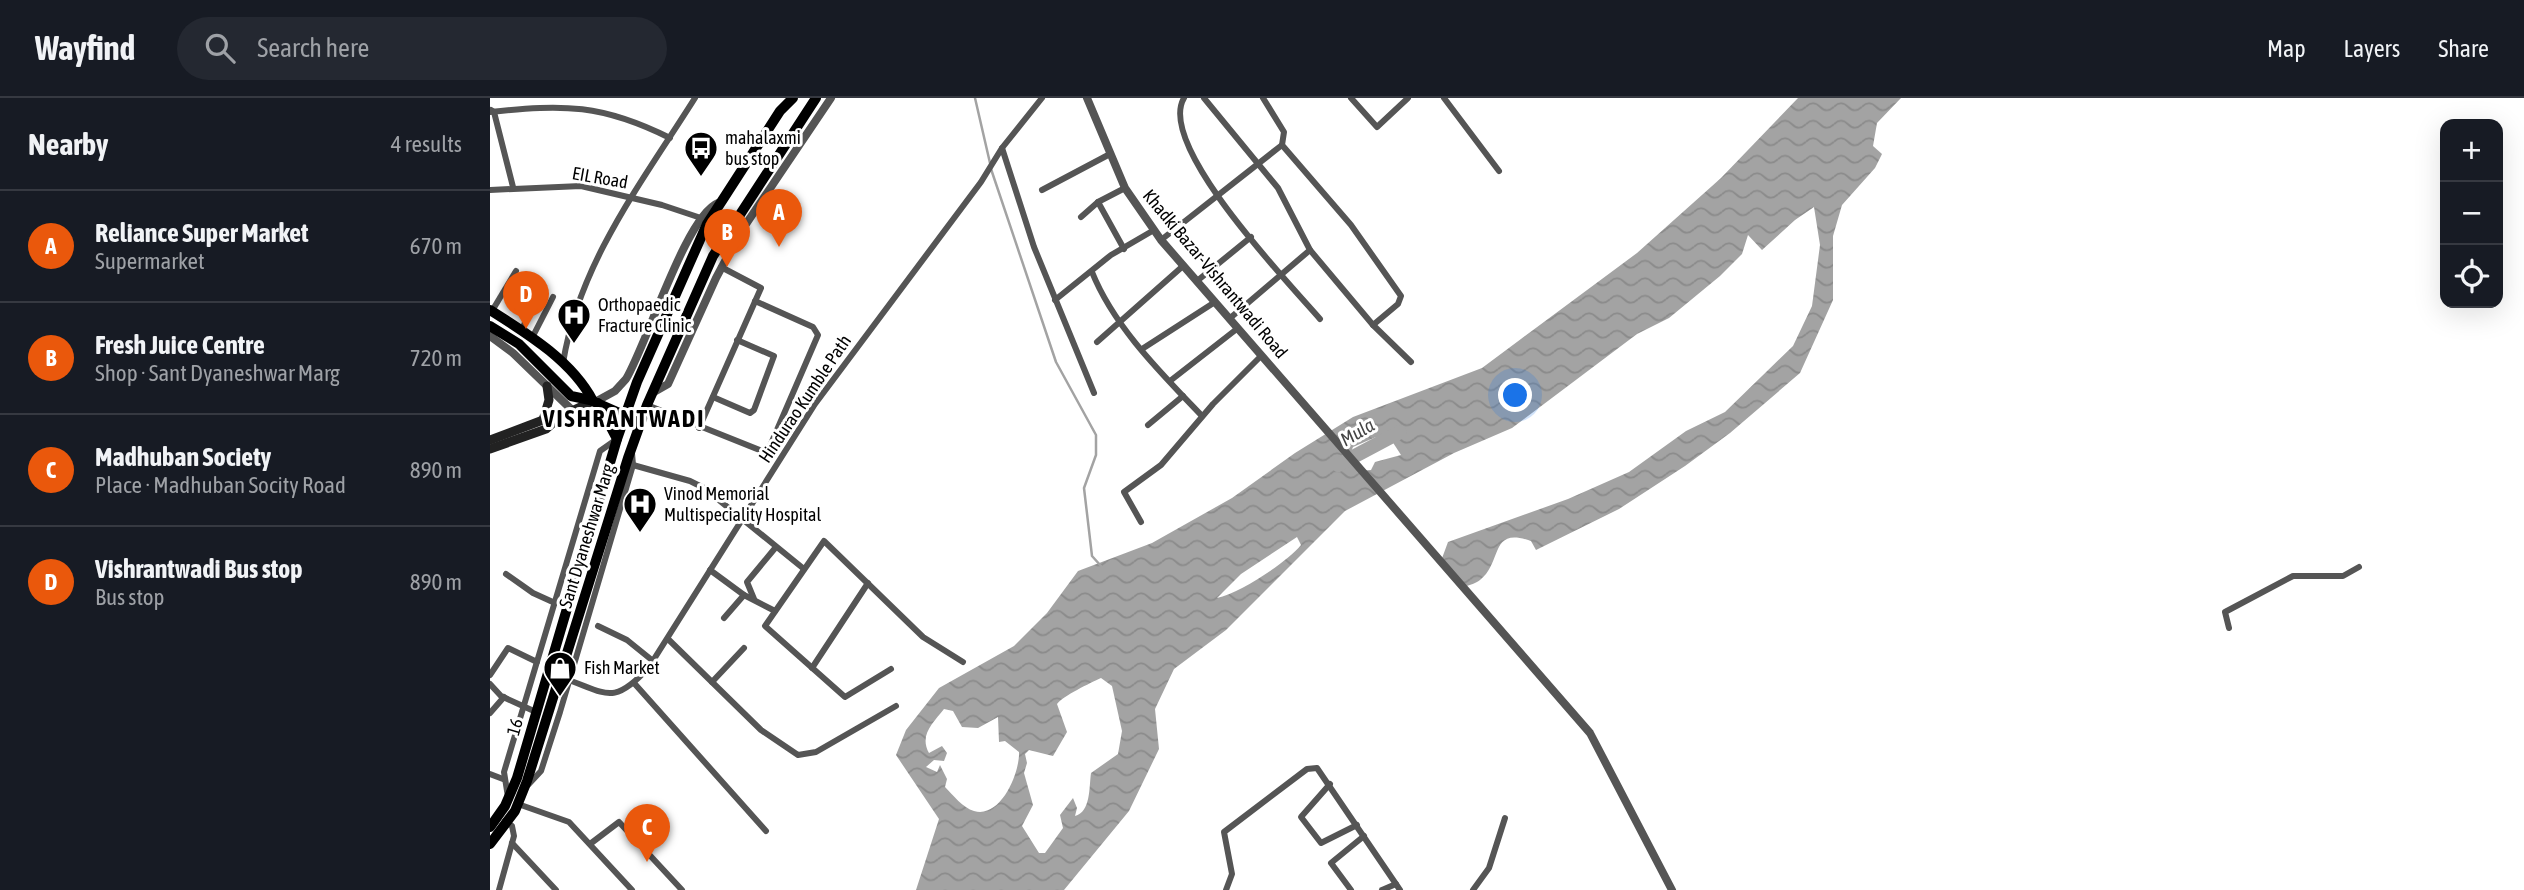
<!DOCTYPE html>
<html lang="en">
<head>
<meta charset="utf-8">
<style>
  body { margin:0; font-family:"Asap Condensed",sans-serif; background:#242831; color:#f1f3f6 }
  .controls { position:absolute; right:21px; top:21px; display:grid; overflow:hidden; border-radius:14px; box-shadow:0 7px 28px #0002 }
  .controls button { width:63px; height:63px; display:grid; place-items:center; padding:0; border:0; border-bottom:2px solid #363941; background:#171b24; color:#f1f3f6; font:35px sans-serif }
  .you { position:absolute; left:1026px; top:298px; width:24px; height:24px; margin:-18px; border:5px solid #fff; border-radius:50%; background:#1a73e8; box-shadow:0 0 0 10px #1a73e833 }
  .badge { display:grid; place-items:center; width:46px; height:46px; border-radius:50%; background:#ea580c; color:#fff; font-size:23px; font-weight:700 }
  .pin { position:absolute; translate:-50% -58px; filter:drop-shadow(0 2px 4px #0008) }
  .pin::after { content:''; position:absolute; top:37px; width:24px; height:21px; background:inherit; clip-path:polygon(0 0,100% 0,50% 100%) }
  .list { margin:0; padding:0; list-style:none }
  h2 { display:flex; justify-content:space-between; align-items:center; height:91px; margin:0; padding:0 28px; font-size:30px }
  h2 small { font-size:23px; font-weight:400; color:#9ea1a6 }
  .list li { display:grid; grid-template-columns:46px 1fr auto; gap:21px; align-items:center; box-sizing:border-box; height:112px; padding:0 28px; border-top:2px solid #363941 }
  .list b { display:block; font-size:26px; white-space:nowrap }
  .list p { margin:0; font-size:23px; white-space:nowrap; color:#9ea1a6 }
  .list em { font-size:23px; font-style:normal; color:#9ea1a6 }
  .icon { flex:none; width:38px; height:38px; fill:none; stroke:currentColor; stroke-width:2; stroke-linecap:round; stroke-linejoin:round }
  .map { position:relative; flex:none; width:2034px; height:792px; overflow:hidden }
  header { display:flex; align-items:center; gap:42px; box-sizing:border-box; height:98px; padding:0 35px; background:#171b24; border-bottom:2px solid #363941 }
  header strong { font-size:33px }
  nav { display:flex; gap:38px; margin-inline-start:auto; font-size:24px }
  .search { width:490px; height:63px; background:#242831; display:flex; align-items:center; gap:18px; box-sizing:border-box; padding:0 24px; border-radius:38px; color:#9ea1a6; font-size:26px }
  main { display:flex }
  aside { flex:1; background:#171b24 }
  .map>svg:first-child { display:block }
  .water { fill:url(#water-waves); fill-rule:evenodd }
  .lines { fill:none; stroke-linecap:round; stroke-linejoin:round }
  .stream { stroke:#a3a3a3; stroke-width:2.5 }
  .river { stroke:#a3a3a3; stroke-width:14 }
  .minor { stroke:#555; stroke-width:6 }
  .tertiary { stroke:#555; stroke-width:8 }
  .secondary { stroke:#222; stroke-width:9 }
  .primary { stroke:#000; stroke-width:10 }
  .labels { text-anchor:middle; stroke-width:6; stroke-linejoin:round; paint-order:stroke }
  .poi-label { font-size:18px; fill:#000; stroke:#fff; text-anchor:start }
  .street-label { font-size:18px; fill:#000; stroke:#fff }
  .water-label { font-size:19px; font-style:italic; fill:#444; stroke:#fff }
  .district-label { font-size:24px; font-weight:bold; letter-spacing:2px; fill:#000; stroke:#fff }
</style>
</head>
<body>
<header>
<strong>Wayfind</strong>
<div class="search"><svg class="icon" aria-label="search" viewBox="0 0 24 24"><circle cx="10" cy="10" r="6"/><path d="M15 15l6 6"/></svg>Search here</div>
<nav><a>Map</a><a>Layers</a><a>Share</a></nav>
</header>
<main>
<aside>
<h2>Nearby<small>4 results</small></h2>
<ul class="list">
<li><span class="badge">A</span><div><b>Reliance Super Market</b><p>Supermarket</p></div><em>670 m</em></li>
<li><span class="badge">B</span><div><b>Fresh Juice Centre</b><p>Shop · Sant Dyaneshwar Marg</p></div><em>720 m</em></li>
<li><span class="badge">C</span><div><b>Madhuban Society</b><p>Place · Madhuban Socity Road</p></div><em>890 m</em></li>
<li><span class="badge">D</span><div><b>Vishrantwadi Bus stop</b><p>Bus stop</p></div><em>890 m</em></li>
</ul>
</aside>
<div class="map">
<svg width="2034" height="792" viewBox="0 0 2034 792">
  <defs>
    <pattern id="water-waves" width="16" height="10" patternUnits="userSpaceOnUse" patternTransform="scale(1.75)"><rect width="16" height="10" fill="#a3a3a3"/><path d="M0 5q4-4 8 0t8 0" fill="none" stroke="#8b8b8b"/></pattern>
  </defs>
  <rect width="100%" height="100%" fill="#fff"/>
  <path class="water" d="M1308,0H1411L1387,25L1383,48L1392,56L1385,70L1352,107L1343,138V202L1310,275L1240,335L1195,368L1129,411L1046,452L1041,443C999,428 1013,464 990,482C987,485 979,487 974,489L951,463L958,444L1078,401L1139,374L1196,333L1235,314L1303,248L1322,208L1330,147L1324,109L1305,122L1272,152L1258,137L1252,156L1230,178L1179,220L1147,236L1022,330L964,355L855,413L736,532L684,571L665,611L669,651L639,713L574,792H426L449,721L406,657L416,632L449,590L524,548L557,515L588,473L662,445L742,400L805,355L863,319L992,270L1147,155L1231,80ZM886,339L900,340L911,357L885,364L881,372L870,373L858,361L863,349ZM807,439L811,447C796,465 750,495 727,500L751,476ZM611,580L622,588L632,633L628,656L601,675C599,689 601,714 585,718L587,710L583,700L570,717L573,730L555,755H549L532,728L543,707L534,675L537,665L535,656L539,652L563,658L577,634L567,606C573,598 600,585 611,580ZM454,611L463,613L472,629L488,630L508,619L509,644L515,643L529,654C530,674 511,721 484,713C473,710 463,697 455,689L457,681L450,667L447,674L436,669L444,662L454,663L457,655L452,648L439,655C429,637 443,625 454,611Z"/>
  <g class="lines">
    <g class="stream">
      <path d="M485,0L500,65"/>
      <path d="M501,71L566,264L606,337V357L594,390L602,458L611,468"/>
    </g>
    <path class="river" d="M848,367L910,334"/>
    <g class="minor">
      <path d="M694,0C666,47 798,184 830,221"/>
      <path d="M714,0L788,90L820,152L883,227L921,264"/>
      <path d="M773,0L794,34L792,47L861,127L911,198L908,206L883,227"/>
      <path d="M861,0L887,29L918,0"/>
      <path d="M954,0L1009,73"/>
      <path d="M1,12L4,14L23,89"/>
      <path d="M0,14C74,6 112,6 180,40"/>
      <path d="M512,50L544,149L604,295"/>
      <path d="M0,92L91,88L172,107L211,120"/>
      <path d="M552,92L620,56"/>
      <path d="M608,104L634,151"/>
      <path d="M591,119L608,104L635,90"/>
      <path d="M671,142L792,47"/>
      <path d="M602,174C624,229 672,276 712,318"/>
      <path d="M707,183L761,139"/>
      <path d="M565,202L621,157L664,132"/>
      <path d="M2,213L26,173"/>
      <path d="M739,221L820,152"/>
      <path d="M32,232L48,193"/>
      <path d="M42,240L63,199"/>
      <path d="M607,244L693,168"/>
      <path d="M652,251L725,204"/>
      <path d="M73,265C89,165 152,84 205,0"/>
      <path d="M680,283L748,230"/>
      <path d="M223,299L260,315L264,312L284,258L247,242"/>
      <path d="M157,307L277,355L328,237L323,229L265,203"/>
      <path d="M658,327L693,298"/>
      <path d="M209,330L271,190L231,169"/>
      <path d="M143,367L200,383L214,390L314,471"/>
      <path d="M651,424L634,394L671,367L723,306L771,258"/>
      <path d="M220,472L254,497L285,513"/>
      <path d="M16,476L43,495L65,505"/>
      <path d="M264,501L257,484L286,449"/>
      <path d="M234,520L254,497"/>
      <path d="M108,528L137,542L163,563"/>
      <path d="M1739,530L1735,514L1803,478H1853L1869,469"/>
      <path d="M178,541L271,632L308,657L326,654L406,608"/>
      <path d="M322,570L378,485"/>
      <path d="M401,571L355,599L275,528L334,443L433,539L473,564"/>
      <path d="M0,577L18,550L47,564"/>
      <path d="M70,579C116,594 122,610 159,569L325,306L491,84L512,50L552,0"/>
      <path d="M222,584L254,550"/>
      <path d="M144,585L276,733"/>
      <path d="M0,586L11,598L46,614"/>
      <path d="M0,615L14,599"/>
      <path d="M0,676L13,681"/>
      <path d="M840,686L811,719L831,745L867,727"/>
      <path d="M38,687L51,673L70,614L143,367L142,355"/>
      <path d="M18,699L14,674L110,353L127,341"/>
      <path d="M28,706L79,724L142,792"/>
      <path d="M22,745L66,792"/>
      <path d="M100,746L129,724L192,792"/>
      <path d="M9,792L24,738L22,728L15,723"/>
      <path d="M736,792L742,776L734,734L817,671L827,670L910,792"/>
      <path d="M861,792L841,765L874,738"/>
      <path d="M892,792L906,786"/>
      <path d="M983,792L999,770L1015,720"/>
    </g>
    <g class="tertiary">
      <path d="M597,0L635,90L671,142L1100,635L1182,792"/>
      <path d="M0,238L23,255L83,313"/>
      <path d="M164,294L178,286L226,180L250,135L341,0"/>
      <path d="M105,304L125,293L136,281C157,246 196,118 228,105"/>
    </g>
    <g class="secondary">
      <path d="M53,322L59,302L57,288"/>
      <path d="M0,342L53,322H66"/>
      <path d="M0,351L56,331L71,318L103,303"/>
    </g>
    <g class="primary">
      <path d="M0,212C38,236 82,263 103,303"/>
      <path d="M0,228L29,246L81,298L100,302L150,324"/>
      <path d="M108,305L127,341"/>
      <path d="M0,729L15,708L27,680L127,341L147,284L217,126L290,13L303,0"/>
      <path d="M0,746L25,713L37,683L138,360L157,307L223,158L326,0"/>
    </g>
  </g>
  <defs>
    <symbol id="bus-pin" viewBox="-11 -11 22 30"><path d="M0 17L-7.5 6A9.5 9.5 0 1 1 7.5 6Z" fill="#000" stroke="#fff"/><path d="M-5-6H5V4H4V6H2V4H-2V6H-4V4H-5ZM-3.5-4V0h7V-4ZM-3.5 1.2v1.5H-2V1.2ZM2 1.2v1.5H3.5V1.2Z" fill="#fff"/></symbol>
    <symbol id="hospital-pin" viewBox="-11 -11 22 30"><path d="M0 17L-7.5 6A9.5 9.5 0 1 1 7.5 6Z" fill="#000" stroke="#fff"/><path d="M-5-5h3v3.5h4V-5h3V5h-3V1.5h-4V5h-3Z" fill="#fff"/></symbol>
    <symbol id="shop-pin" viewBox="-11 -11 22 30"><path d="M0 17L-7.5 6A9.5 9.5 0 1 1 7.5 6Z" fill="#000" stroke="#fff"/><path d="M-5-2.5h2.3a2.7 3.5 0 0 1 5.4 0H5L5.5 6h-11ZM-1.5-2.5h3a1.5 2.3 0 0 0-3 0Z" fill="#fff"/></symbol>
  </defs>
  <g fill-rule="evenodd">
    <use href="#bus-pin" x="192" y="31" width="38" height="52"/>
    <use href="#hospital-pin" x="65" y="198" width="38" height="52"/>
    <use href="#hospital-pin" x="131" y="387" width="38" height="52"/>
    <use href="#shop-pin" x="51" y="551" width="38" height="52"/>
  </g>
  <g class="labels">
    <g class="poi-label">
      <text x="235" y="46">mahalaxmi<tspan x="235" dy="21">bus stop</tspan></text>
      <text x="108" y="213">Orthopaedic<tspan x="108" dy="21">Fracture Clinic</tspan></text>
      <text x="174" y="402">Vinod Memorial<tspan x="174" dy="21">Multispeciality Hospital</tspan></text>
      <text x="94" y="576">Fish Market</text>
    </g>
    <g class="street-label">
      <text transform="translate(110 80) rotate(10)" y="6">EIL Road</text>
      <text transform="translate(725 176) rotate(50)" y="6">Khadki Bazar-Vishrantwadi Road</text>
      <text transform="translate(315 301) rotate(-56)" y="6">Hindurao Kumble Path</text>
      <text transform="translate(97 438) rotate(-73)" y="6">Sant Dyaneshwar Marg</text>
      <text transform="translate(25 629) rotate(-74)" y="6">16</text>
    </g>
    <g class="water-label">
      <text transform="translate(867 334) rotate(-30)" y="7">Mula</text>
    </g>
    <g class="district-label">
      <text x="134" y="329">VISHRANTWADI</text>
    </g>
  </g>
</svg>
<div class="controls">
<button>+</button>
<button>−</button>
<button><svg class="icon" aria-label="locate" viewBox="0 0 24 24"><circle cx="12" cy="12" r="6"/><path d="M12 2v4M12 18v4M2 12h4M18 12h4"/></svg></button>
</div>
<div class="you"></div>
<div class="pin badge" style="left:289px;top:149px">A</div>
<div class="pin badge" style="left:237px;top:169px">B</div>
<div class="pin badge" style="left:157px;top:764px">C</div>
<div class="pin badge" style="left:36px;top:231px">D</div>
</div>
</main>
</body>
</html>
